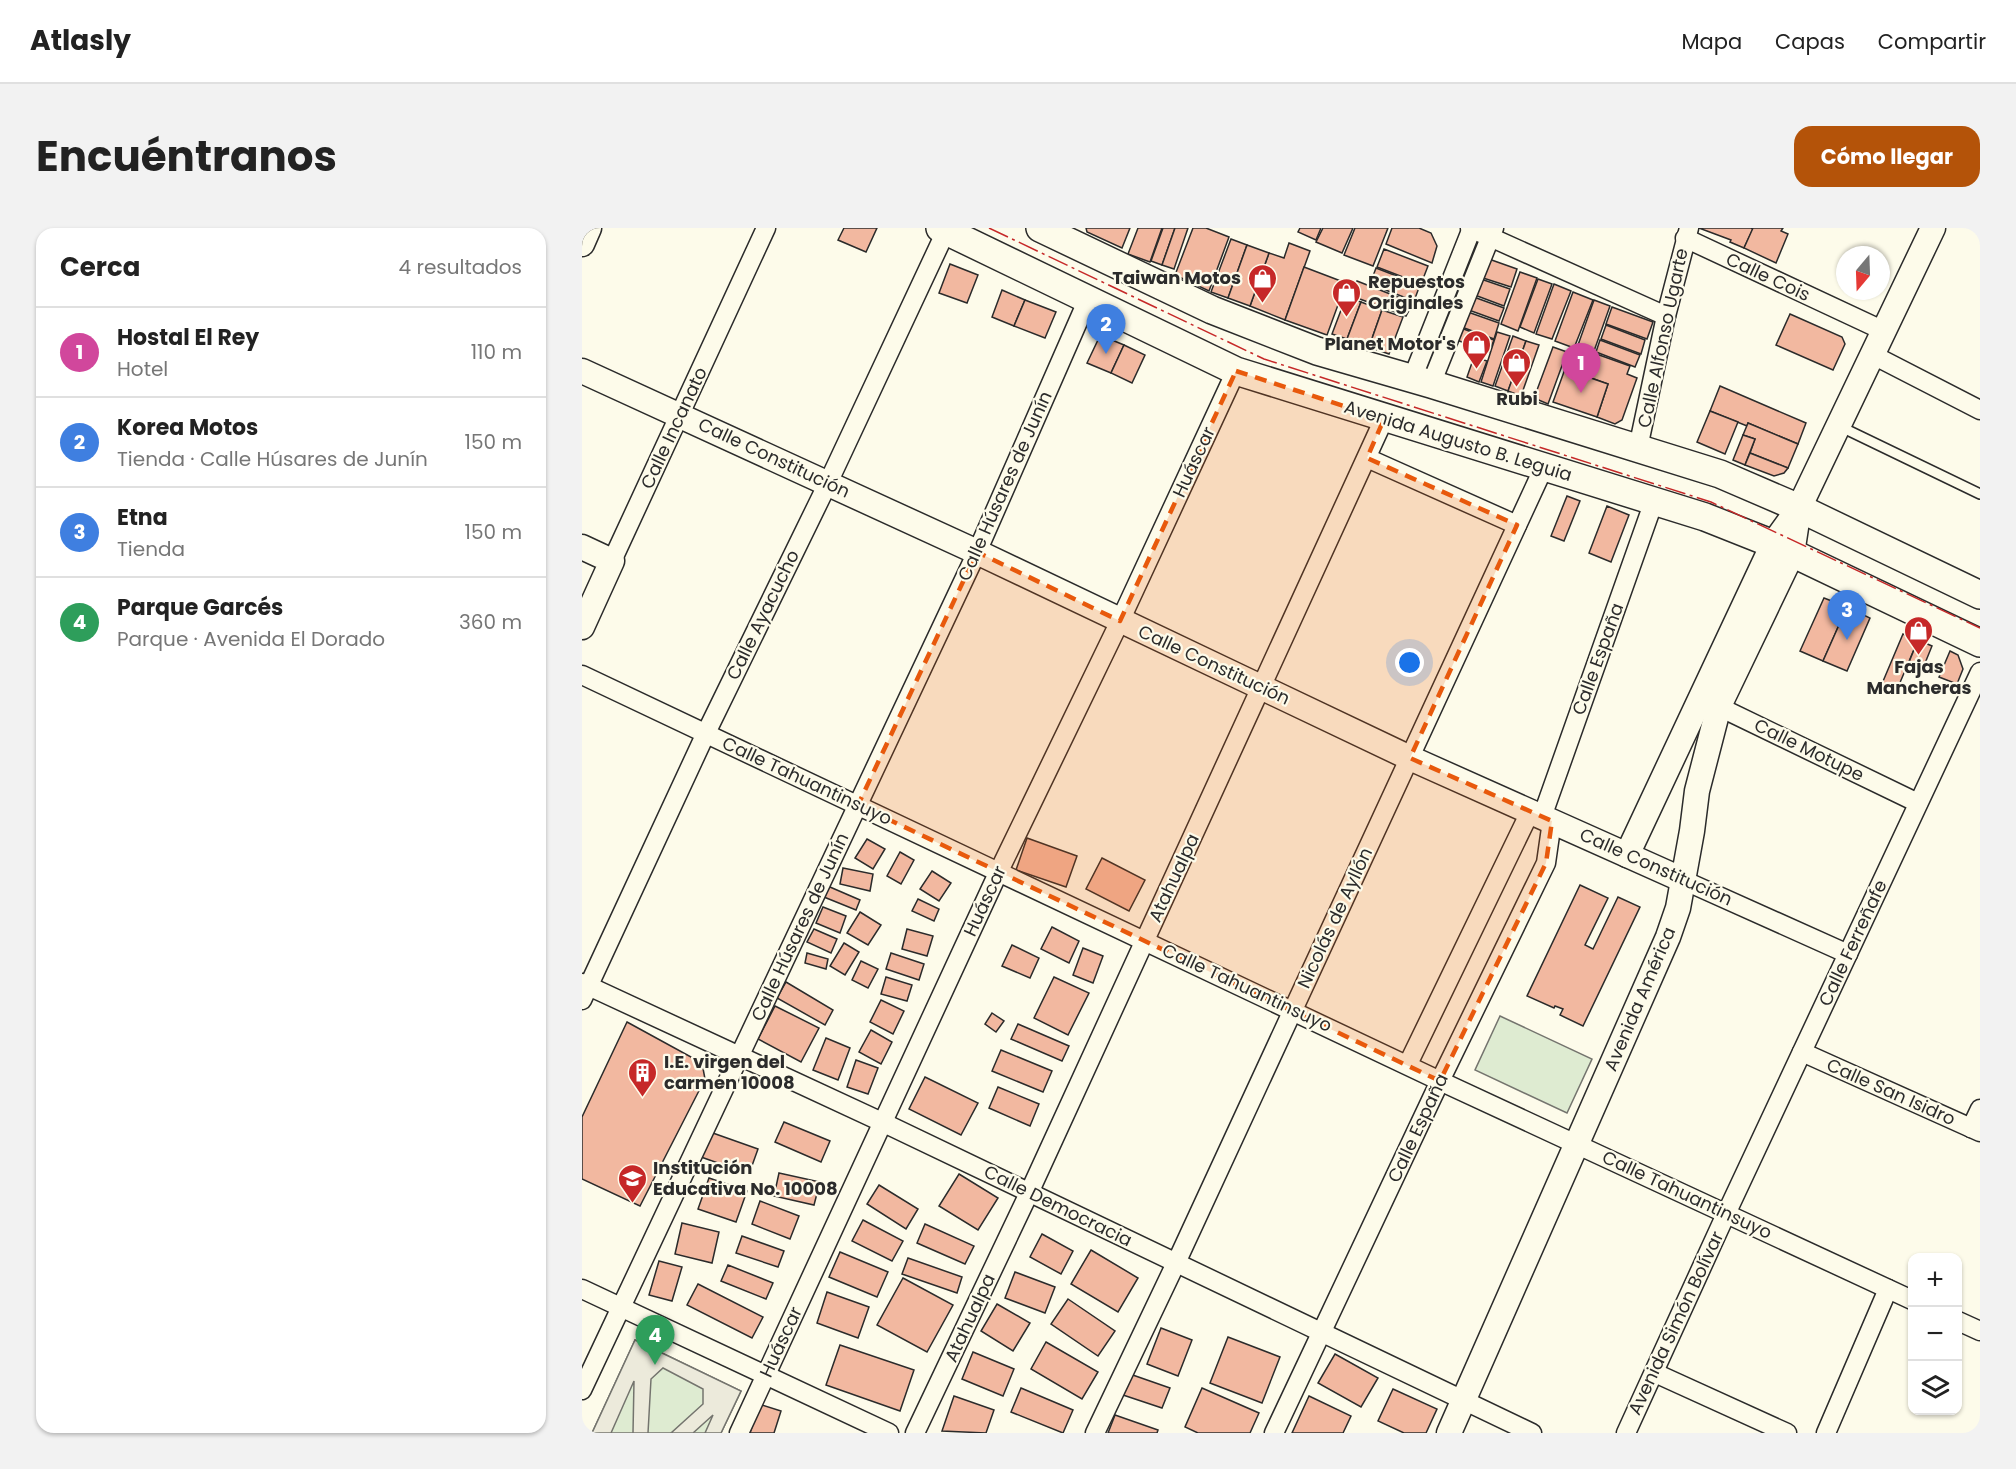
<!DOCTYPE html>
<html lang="es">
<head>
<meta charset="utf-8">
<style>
  body { margin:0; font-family:Poppins,sans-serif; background:#f2f2f2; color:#222 }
  .controls { position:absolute; right:18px; bottom:18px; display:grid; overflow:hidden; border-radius:12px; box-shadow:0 2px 4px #0004 }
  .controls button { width:54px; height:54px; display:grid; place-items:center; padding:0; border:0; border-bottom:2px solid #e0e0e0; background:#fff; color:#222; font:30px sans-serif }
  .compass { position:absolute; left:1254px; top:18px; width:54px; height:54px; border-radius:50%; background:#fff; box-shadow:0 2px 4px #0004; rotate:199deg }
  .you { position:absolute; left:828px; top:435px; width:21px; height:21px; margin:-15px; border:4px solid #fff; border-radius:50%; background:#1a73e8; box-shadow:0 0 0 9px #1a73e833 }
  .badge { display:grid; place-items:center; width:39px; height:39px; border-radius:50%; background:#b45309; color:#fff; font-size:20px; font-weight:700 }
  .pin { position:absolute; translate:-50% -50px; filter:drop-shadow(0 2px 3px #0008) }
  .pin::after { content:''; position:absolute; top:32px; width:21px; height:18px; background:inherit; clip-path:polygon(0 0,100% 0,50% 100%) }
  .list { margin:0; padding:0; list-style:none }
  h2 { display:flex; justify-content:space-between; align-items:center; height:78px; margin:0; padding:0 24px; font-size:26px }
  h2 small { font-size:20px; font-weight:400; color:#767676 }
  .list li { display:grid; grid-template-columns:39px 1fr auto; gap:18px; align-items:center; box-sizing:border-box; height:90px; padding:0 24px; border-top:2px solid #e0e0e0 }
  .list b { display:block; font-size:22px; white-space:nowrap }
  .list p { margin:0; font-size:20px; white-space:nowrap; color:#767676 }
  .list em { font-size:20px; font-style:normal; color:#767676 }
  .icon { flex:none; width:33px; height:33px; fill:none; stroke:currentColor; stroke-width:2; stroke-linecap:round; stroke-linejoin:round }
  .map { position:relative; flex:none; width:1398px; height:1205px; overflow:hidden; border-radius:18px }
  header { display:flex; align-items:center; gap:36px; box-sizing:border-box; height:84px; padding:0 30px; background:#fff; border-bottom:2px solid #e0e0e0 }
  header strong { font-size:28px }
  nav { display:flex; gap:33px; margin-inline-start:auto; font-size:21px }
  .intro { display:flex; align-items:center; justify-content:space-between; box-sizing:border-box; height:144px; padding:0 36px }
  h1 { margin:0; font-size:42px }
  .button { padding:15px 27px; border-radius:18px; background:#b45309; color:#fff; font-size:21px; font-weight:700 }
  main { display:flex; gap:36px; padding:0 36px }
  aside { flex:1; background:#fff; border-radius:18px; box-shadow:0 2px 4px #0004 }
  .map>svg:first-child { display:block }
  .green { fill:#deebd1; stroke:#74746e; stroke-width:1.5 }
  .parking { fill:#eceadb; stroke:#74746e; stroke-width:1.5 }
  .building { fill:#f2b8a0; stroke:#2b2b2b; stroke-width:1.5 }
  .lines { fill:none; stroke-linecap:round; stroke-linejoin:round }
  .lane-casing { stroke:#2b2b2b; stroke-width:12 }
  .street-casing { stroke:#2b2b2b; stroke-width:21 }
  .secondary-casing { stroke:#2b2b2b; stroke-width:27 }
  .primary-casing { stroke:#2b2b2b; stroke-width:30 }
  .lane { stroke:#fdfbea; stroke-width:9 }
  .street { stroke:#fdfbea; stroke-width:18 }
  .secondary { stroke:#fdfbea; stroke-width:24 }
  .primary { stroke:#fdfbea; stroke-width:27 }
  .power { stroke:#c62828; stroke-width:1.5; stroke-dasharray:21 4.5 3 4.5; stroke-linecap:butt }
  .marked { fill:#e8590c; fill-opacity:0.2; stroke:#e8590c; stroke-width:4.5; stroke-dasharray:12 8; stroke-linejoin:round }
  .labels { text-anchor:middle; stroke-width:4.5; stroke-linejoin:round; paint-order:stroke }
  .street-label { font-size:18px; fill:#2b2b2b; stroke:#fdfbea }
  .poi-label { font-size:18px; font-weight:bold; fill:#2b2b2b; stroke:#fdfbea; text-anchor:start }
</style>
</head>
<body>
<header>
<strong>Atlasly</strong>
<nav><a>Mapa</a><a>Capas</a><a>Compartir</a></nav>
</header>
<div class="intro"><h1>Encuéntranos</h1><a class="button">Cómo llegar</a></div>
<main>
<aside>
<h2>Cerca<small>4 resultados</small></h2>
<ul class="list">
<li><span class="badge" style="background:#d1479c">1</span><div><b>Hostal El Rey</b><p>Hotel</p></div><em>110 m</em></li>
<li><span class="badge" style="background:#3f7fe0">2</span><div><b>Korea Motos</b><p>Tienda · Calle Húsares de Junín</p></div><em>150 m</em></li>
<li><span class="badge" style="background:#3f7fe0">3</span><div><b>Etna</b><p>Tienda</p></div><em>150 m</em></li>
<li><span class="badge" style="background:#2e9e5b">4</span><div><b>Parque Garcés</b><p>Parque · Avenida El Dorado</p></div><em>360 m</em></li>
</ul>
</aside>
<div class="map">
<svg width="1398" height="1205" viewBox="0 0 1398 1205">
  <rect width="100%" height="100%" fill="#fdfbea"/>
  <g class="green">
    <path d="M918,788L1010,831L985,885L893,842Z"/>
    <path d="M53,1112L159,1163L139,1205H10Z"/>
  </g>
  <path class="parking" d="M53,1112L159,1163L139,1205H123L131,1187L111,1205H89L121,1176V1161L81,1140L69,1151L66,1205H51L52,1153L29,1205H10Z"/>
  <g class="building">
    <path d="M262,0H295L284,24L256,12Z"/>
    <path d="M504,0H548L540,20L505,4Z"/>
    <path d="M556,0H580L568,34L546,26Z"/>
    <path d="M581,0H593L580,37L569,33Z"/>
    <path d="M593,0H606L592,41L580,37Z"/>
    <path d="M611,0H624L647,9L627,63L593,47Z"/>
    <path d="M718,0H739L734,12L716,4Z"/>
    <path d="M741,0H771L760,25L734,14Z"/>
    <path d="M773,0H806L791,38L762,27Z"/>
    <path d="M810,0H837L849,5L855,18L850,35L804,16Z"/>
    <path d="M1117,0H1169L1171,1L1162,20L1148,14L1149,12Z"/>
    <path d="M1201,0L1199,3L1206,6L1194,35L1162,20L1171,0Z"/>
    <path d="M649,11L665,17L646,70L629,64Z"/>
    <path d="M707,15L728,23L703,92L668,78L687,25L702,30Z"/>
    <path d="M665,17L687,25L668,78L646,70Z"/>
    <path d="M802,21L846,38L839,56L795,39Z"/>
    <path d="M904,30L935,41L929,59L898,49Z"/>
    <path d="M368,36L396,47L385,75L357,65Z"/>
    <path d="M722,39L764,55L745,107L703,92Z"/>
    <path d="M794,40L838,57L832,73L788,56Z"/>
    <path d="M938,44L955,50L936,103L919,96Z"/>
    <path d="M896,50L928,61L922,78L890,66Z"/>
    <path d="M956,51L970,56L952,105L938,99Z"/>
    <path d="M775,53L831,75L824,88L767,67Z"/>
    <path d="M972,56L989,63L970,111L954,106Z"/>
    <path d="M420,62L443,72L432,98L410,89Z"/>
    <path d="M991,64L1011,72L992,120L973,113Z"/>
    <path d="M889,68L922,80L917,93L884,81Z"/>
    <path d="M764,69L779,74L765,111L750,106Z"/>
    <path d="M443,72L474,84L463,110L432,98Z"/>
    <path d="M1012,72L1028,78L1012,123L996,117Z"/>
    <path d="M779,74L800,82L787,119L765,111Z"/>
    <path d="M1030,79L1071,94L1065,111L1024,96Z"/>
    <path d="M800,82L821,89L807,126L787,119Z"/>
    <path d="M883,83L917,95L912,111L877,98Z"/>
    <path d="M1208,86L1260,109L1263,116L1251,142L1194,117Z"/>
    <path d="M1024,97L1063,112L1059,126L1019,111Z"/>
    <path d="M876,99L912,112L907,124L872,111Z"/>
    <path d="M915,104L928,108L911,158L899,154Z"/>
    <path d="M931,108L944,113L926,163L913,158Z"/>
    <path d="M525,110L542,117L529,145L505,135L516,112Z"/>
    <path d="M1018,112L1058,127L1053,139L1014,124Z"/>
    <path d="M944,113L957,117L939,168L926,163Z"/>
    <path d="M542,117L563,127L550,155L529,145Z"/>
    <path d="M971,119L985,124L966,176L952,170Z"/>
    <path d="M1006,123L1048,138L1045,146L1055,150L1040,192L1033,196L1015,189L1026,156L998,146Z"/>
    <path d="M892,129L905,133L897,154L885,149Z"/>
    <path d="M983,141L1026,156L1015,189L971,174Z"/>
    <path d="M1138,158L1224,195L1216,216L1166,195L1165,198L1128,183Z"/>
    <path d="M1128,183L1156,194L1143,226L1115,214Z"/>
    <path d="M1166,195L1216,216L1206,240L1168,225L1173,211L1161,207Z"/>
    <path d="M1161,207L1173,211L1163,237L1151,232Z"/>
    <path d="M1168,225L1206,240L1202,245L1192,248L1163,237Z"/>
    <path d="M985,268L998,273L982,313L969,308Z"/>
    <path d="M1025,278L1047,287L1029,334L1007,325Z"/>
    <path d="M1242,370L1265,379L1241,433L1218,423Z"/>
    <path d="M1265,379L1288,390L1265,443L1241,433Z"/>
    <path d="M1321,406L1336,412L1314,464L1299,458Z"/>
    <path d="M1336,412L1350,418L1339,445L1325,439Z"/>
    <path d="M1368,423L1376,427L1381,441L1375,456L1357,449Z"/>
    <path d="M445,610L495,628L484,659L434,642Z"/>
    <path d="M285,611L303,621L291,641L273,630Z"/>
    <path d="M318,624L332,632L319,656L305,648Z"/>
    <path d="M520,630L563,652L547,683L504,661Z"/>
    <path d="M261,640L291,646L288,663L258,656Z"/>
    <path d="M350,643L369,655L357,673L338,661Z"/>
    <path d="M241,656L278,672L274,682L237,667Z"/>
    <path d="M998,657L1026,670L1003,717L1011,721L1036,669L1058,679L1001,798L978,787L981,781L973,778L972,780L945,768Z"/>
    <path d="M336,671L357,681L352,693L330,683Z"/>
    <path d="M241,679L264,688L258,705L234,695Z"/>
    <path d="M278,684L299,697L286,717L265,705Z"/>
    <path d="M470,699L497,713L487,735L459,721Z"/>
    <path d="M232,701L255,711L249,725L225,714Z"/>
    <path d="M325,701L351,708L345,728L320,721Z"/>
    <path d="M262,715L277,724L263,747L248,738Z"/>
    <path d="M430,717L457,730L448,750L420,738Z"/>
    <path d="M501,720L521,728L511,755L491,747Z"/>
    <path d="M225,725L246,731L244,741L223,735Z"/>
    <path d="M309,725L342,736L337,752L304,741Z"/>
    <path d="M279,733L296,741L286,760L270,752Z"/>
    <path d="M304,749L330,757L325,773L299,766Z"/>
    <path d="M472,749L507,765L486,807L452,790Z"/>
    <path d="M204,754L251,782L243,797L195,770Z"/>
    <path d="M299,772L322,783L311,806L288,794Z"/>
    <path d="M193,778L237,800L219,834L176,811Z"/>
    <path d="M410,785L422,793L414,804L403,796Z"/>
    <path d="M45,794L120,835L123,851L58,978L0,951V889Z"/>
    <path d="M436,796L487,818L480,833L429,811Z"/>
    <path d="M289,802L310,814L299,836L277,824Z"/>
    <path d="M244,810L268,820L256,852L231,842Z"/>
    <path d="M419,822L470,843L461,864L410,843Z"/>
    <path d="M274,832L296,840L286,866L265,859Z"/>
    <path d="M343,849L396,875L379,907L327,881Z"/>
    <path d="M416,859L457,876L448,898L407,880Z"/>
    <path d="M202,894L248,913L239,934L193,914Z"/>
    <path d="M128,904L176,921L167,946L119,929Z"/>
    <path d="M197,945L238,954L232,977L192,968Z"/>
    <path d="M377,946L416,970L396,1002L357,978Z"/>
    <path d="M127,950L165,963L154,994L116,981Z"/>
    <path d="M297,957L336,981L324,1001L285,976Z"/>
    <path d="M178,973L217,988L208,1011L170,996Z"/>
    <path d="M281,992L321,1013L310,1033L270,1013Z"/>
    <path d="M100,995L137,1004L130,1035L93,1026Z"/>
    <path d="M343,996L392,1018L383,1036L335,1015Z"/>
    <path d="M460,1006L491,1023L479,1046L448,1029Z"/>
    <path d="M160,1008L202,1023L196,1039L154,1025Z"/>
    <path d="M509,1022L556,1050L536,1084L489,1056Z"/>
    <path d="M258,1024L306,1044L295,1069L247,1049Z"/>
    <path d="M326,1030L380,1049L375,1065L320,1046Z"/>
    <path d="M77,1033L100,1039L90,1073L67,1067Z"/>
    <path d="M146,1037L191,1055L184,1071L139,1053Z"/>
    <path d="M433,1044L473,1059L463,1085L423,1070Z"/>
    <path d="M321,1050L371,1077L345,1124L295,1097Z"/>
    <path d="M116,1056L181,1089L170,1110L105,1077Z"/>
    <path d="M245,1064L287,1079L276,1110L235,1095Z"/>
    <path d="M486,1071L533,1103L516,1128L469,1096Z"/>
    <path d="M415,1076L448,1095L431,1123L399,1103Z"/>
    <path d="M579,1100L610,1112L596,1148L565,1136Z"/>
    <path d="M646,1109L698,1129L680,1175L628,1155Z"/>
    <path d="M464,1114L516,1144L500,1171L449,1141Z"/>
    <path d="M258,1117L332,1142L318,1183L244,1157Z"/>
    <path d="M391,1124L432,1141L421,1168L380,1151Z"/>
    <path d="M753,1126L796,1150L779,1179L736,1155Z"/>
    <path d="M545,1145L588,1160L580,1180L538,1166Z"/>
    <path d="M439,1160L491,1182L481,1205L429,1184Z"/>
    <path d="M620,1160L677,1185L668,1205H616L603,1199Z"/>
    <path d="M811,1161L855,1181L844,1205H822L796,1193Z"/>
    <path d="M372,1168L412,1182L404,1205L360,1203Z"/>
    <path d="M727,1168L769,1188L761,1205H710Z"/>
    <path d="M177,1176L199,1183L192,1205H168Z"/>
    <path d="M533,1187L576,1202L575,1205H526Z"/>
  </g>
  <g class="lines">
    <defs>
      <path id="lane" d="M1257,198L1398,266"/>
      <g id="street">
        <path d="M888,0L1084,88"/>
        <path d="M1103,10L1302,103"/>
        <path d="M1291,127L1398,182"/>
        <path d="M830,151L890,0"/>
        <path d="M849,156L912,0"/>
        <path d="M1056,220L1084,88L1107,0"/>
        <path d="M785,230L935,297"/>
        <path d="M30,333L184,0"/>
        <path d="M0,447L858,853L1330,1072"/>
        <path d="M1127,474L1336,575"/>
        <path d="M960,589L1072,273"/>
        <path d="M1101,652L1266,726"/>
        <path d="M0,755L302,895L950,1205"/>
        <path d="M0,772L124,505L246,255L364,3"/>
        <path d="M1220,824L1398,904"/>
        <path d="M826,836L948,584"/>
        <path d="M1389,900L1398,881"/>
        <path d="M0,1061L307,1205"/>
        <path d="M1376,1093L1398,1103"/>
        <path d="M1073,1145L1205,1205"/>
        <path d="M0,1162L395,324L506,71"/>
        <path d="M157,1205L417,643L538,393L654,143"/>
        <path d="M333,1205L447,965L802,191"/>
        <path d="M513,1205L594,1035L962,239"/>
        <path d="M692,1205L858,853L964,635L970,593"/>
        <path d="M1044,1205L1144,986L1398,444"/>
        <path d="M1244,1205L1306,1061"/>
      </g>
      <g id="secondary">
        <path d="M0,16L7,0"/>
        <path d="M0,143L395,324L828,530L1101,652"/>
        <path d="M0,319L30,333L0,399"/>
        <path d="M1045,627L1191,316L1217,280L1351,0"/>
        <path d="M867,1205L1086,709L1096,680L1110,603L1115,563L1137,478L1210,326L1217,280"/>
      </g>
      <g id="primary">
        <path d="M358,0L654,143L1123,289L1191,316L1398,415"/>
        <path d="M458,0L630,82L735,123L849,156L1138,246L1217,280L1398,367"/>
      </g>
    </defs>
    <use href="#lane" class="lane-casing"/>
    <use href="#street" class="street-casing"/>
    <use href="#secondary" class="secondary-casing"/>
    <use href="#primary" class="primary-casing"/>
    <use href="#lane" class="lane"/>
    <use href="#street" class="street"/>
    <use href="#secondary" class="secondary"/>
    <use href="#primary" class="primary"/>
    <path class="power" d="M407,0L682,131L1129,274L1398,400"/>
  </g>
  <path class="marked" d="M654,143L802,191L785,230L935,297L828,530L970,593L964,635L858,853L276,577L395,324L538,393Z"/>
  <defs>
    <symbol id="shop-pin" viewBox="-11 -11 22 30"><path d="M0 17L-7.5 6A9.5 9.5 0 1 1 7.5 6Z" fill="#c62828" stroke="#fdfbea"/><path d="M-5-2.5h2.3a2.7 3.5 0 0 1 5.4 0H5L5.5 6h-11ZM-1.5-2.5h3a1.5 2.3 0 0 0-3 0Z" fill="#fff"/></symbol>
    <symbol id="building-pin" viewBox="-11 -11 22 30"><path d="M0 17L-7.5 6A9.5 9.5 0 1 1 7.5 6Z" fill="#c62828" stroke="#fdfbea"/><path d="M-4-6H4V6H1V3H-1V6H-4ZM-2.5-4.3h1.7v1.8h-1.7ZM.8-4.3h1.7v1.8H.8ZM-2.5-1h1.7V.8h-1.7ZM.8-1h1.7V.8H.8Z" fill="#fff"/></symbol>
    <symbol id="school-pin" viewBox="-11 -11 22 30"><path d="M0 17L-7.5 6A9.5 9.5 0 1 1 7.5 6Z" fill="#c62828" stroke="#fdfbea"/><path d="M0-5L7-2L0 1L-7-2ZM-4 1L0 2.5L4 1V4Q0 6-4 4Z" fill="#fff"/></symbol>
  </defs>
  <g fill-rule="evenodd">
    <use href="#shop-pin" x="664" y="34" width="33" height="45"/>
    <use href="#shop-pin" x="748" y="48" width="33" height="45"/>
    <use href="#shop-pin" x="878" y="100" width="33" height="45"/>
    <use href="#shop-pin" x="918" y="118" width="33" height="45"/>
    <use href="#shop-pin" x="1320" y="386" width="33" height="45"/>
    <use href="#building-pin" x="44" y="828" width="33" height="45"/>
    <use href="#school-pin" x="34" y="934" width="33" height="45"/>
  </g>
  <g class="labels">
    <g class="street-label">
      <text transform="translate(1186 49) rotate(25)" y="6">Calle Cois</text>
      <text transform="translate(1081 110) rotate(-78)" y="6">Calle Alfonso Ugarte</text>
      <text transform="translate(92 200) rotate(-65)" y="6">Calle Incanato</text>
      <text transform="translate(876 213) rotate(17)" y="6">Avenida Augusto B. Leguia</text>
      <text transform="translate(192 230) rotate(25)" y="6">Calle Constitución</text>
      <text transform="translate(612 234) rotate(-65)" y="6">Huáscar</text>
      <text transform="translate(423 258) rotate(-66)" y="6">Calle Húsares de Junín</text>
      <text transform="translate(181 387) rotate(-64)" y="6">Calle Ayacucho</text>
      <text transform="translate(1016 431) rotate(-70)" y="6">Calle España</text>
      <text transform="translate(632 437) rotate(25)" y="6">Calle Constitución</text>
      <text transform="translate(1227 522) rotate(26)" y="6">Calle Motupe</text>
      <text transform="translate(225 553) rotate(25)" y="6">Calle Tahuantinsuyo</text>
      <text transform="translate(1074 639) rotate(24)" y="6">Calle Constitución</text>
      <text transform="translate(592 650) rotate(-65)" y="6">Atahualpa</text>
      <text transform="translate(403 673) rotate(-65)" y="6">Huáscar</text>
      <text transform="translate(753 690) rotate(-65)" y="6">Nicolás de Ayllón</text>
      <text transform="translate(218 699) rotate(-65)" y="6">Calle Húsares de Junín</text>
      <text transform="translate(1271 715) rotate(-65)" y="6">Calle Ferreñafe</text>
      <text transform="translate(665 760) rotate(25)" y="6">Calle Tahuantinsuyo</text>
      <text transform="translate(1058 771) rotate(-67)" y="6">Avenida América</text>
      <text transform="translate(1309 864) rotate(24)" y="6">Calle San Isidro</text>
      <text transform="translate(836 900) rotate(-65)" y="6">Calle España</text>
      <text transform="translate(1105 967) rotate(25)" y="6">Calle Tahuantinsuyo</text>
      <text transform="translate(476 978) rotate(26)" y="6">Calle Democracia</text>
      <text transform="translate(388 1090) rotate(-65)" y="6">Atahualpa</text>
      <text transform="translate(1094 1095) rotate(-65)" y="6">Avenida Simón Bolívar</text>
      <text transform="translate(199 1114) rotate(-65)" y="6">Huáscar</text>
    </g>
    <g class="poi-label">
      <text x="659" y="56" text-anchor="end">Taiwan Motos</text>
      <text x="786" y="60">Repuestos<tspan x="786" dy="21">Originales</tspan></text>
      <text x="874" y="122" text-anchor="end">Planet Motor's</text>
      <text x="935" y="177" text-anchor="middle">Rubi</text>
      <text x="1337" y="445" text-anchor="middle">Fajas<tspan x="1337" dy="21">Mancheras</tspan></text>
      <text x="82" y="840">I.E. virgen del<tspan x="82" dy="21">carmen 10008</tspan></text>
      <text x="71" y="946">Institución<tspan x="71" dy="21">Educativa No. 10008</tspan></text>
    </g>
  </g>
</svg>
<div class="controls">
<button>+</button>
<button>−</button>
<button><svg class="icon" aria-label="layers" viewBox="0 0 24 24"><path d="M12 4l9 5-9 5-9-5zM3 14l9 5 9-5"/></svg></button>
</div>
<svg class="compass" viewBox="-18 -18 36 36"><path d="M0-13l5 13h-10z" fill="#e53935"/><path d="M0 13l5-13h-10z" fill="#767676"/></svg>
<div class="you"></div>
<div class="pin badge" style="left:999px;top:165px;background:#d1479c">1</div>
<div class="pin badge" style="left:524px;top:126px;background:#3f7fe0">2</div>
<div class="pin badge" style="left:1265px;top:412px;background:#3f7fe0">3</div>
<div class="pin badge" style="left:73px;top:1137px;background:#2e9e5b">4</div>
</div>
</main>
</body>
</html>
